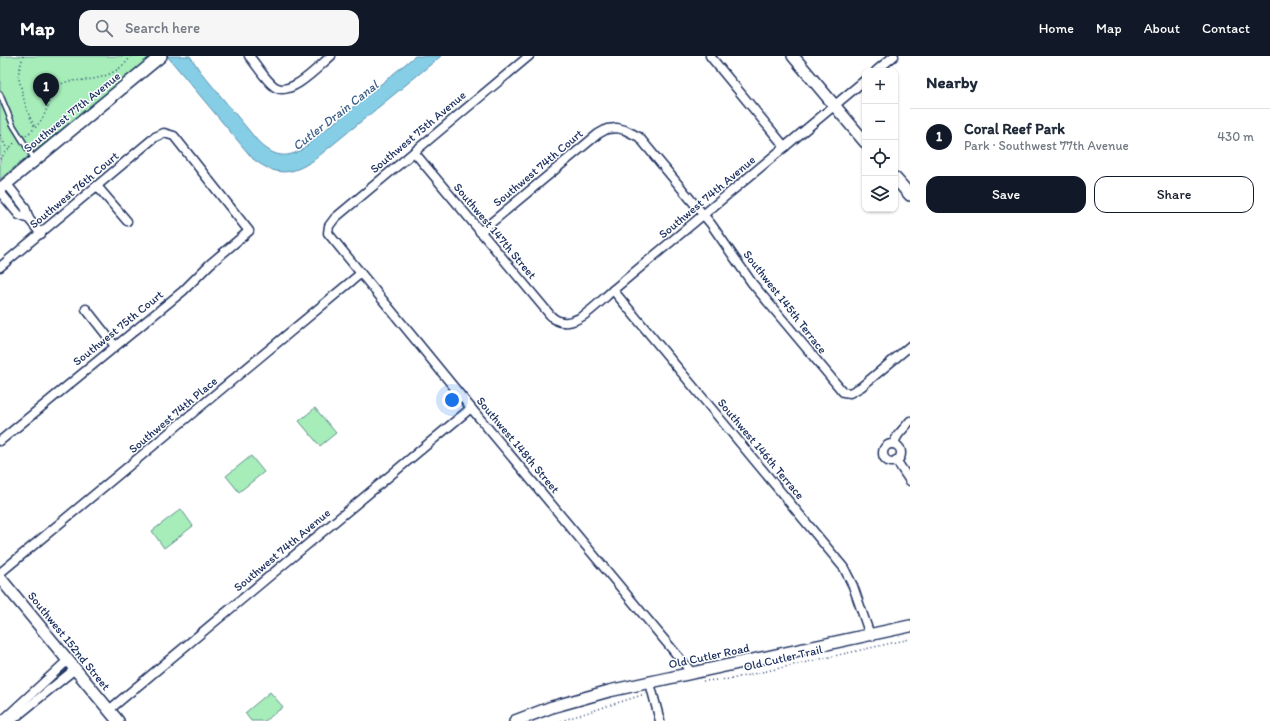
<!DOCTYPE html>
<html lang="en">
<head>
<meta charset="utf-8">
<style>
  body { margin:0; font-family:Itim,sans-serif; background:#f6f6f7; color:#1f2937 }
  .controls { position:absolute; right:12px; top:12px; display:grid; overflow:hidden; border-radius:8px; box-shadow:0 1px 3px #0004 }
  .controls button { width:36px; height:36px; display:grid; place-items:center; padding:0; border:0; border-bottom:1px solid #e0e1e3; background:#fff; color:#1f2937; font:20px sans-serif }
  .you { position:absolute; left:452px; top:344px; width:14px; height:14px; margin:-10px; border:3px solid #fff; border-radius:50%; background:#1a73e8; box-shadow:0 0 0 6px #1a73e833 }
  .badge { display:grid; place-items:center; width:26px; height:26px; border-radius:50%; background:#111827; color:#fff; font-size:13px; font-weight:700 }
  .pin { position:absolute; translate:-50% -33px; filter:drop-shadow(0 1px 2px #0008) }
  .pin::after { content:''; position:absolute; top:21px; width:14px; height:12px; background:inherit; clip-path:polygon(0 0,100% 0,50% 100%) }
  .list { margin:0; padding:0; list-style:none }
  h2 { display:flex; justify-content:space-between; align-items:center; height:52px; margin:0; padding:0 16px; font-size:17px }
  h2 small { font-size:13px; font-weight:400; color:#747a83 }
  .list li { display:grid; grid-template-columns:26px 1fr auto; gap:12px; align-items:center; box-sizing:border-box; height:56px; padding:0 16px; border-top:1px solid #e0e1e3 }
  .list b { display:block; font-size:15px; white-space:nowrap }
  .list p { margin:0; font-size:13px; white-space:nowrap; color:#747a83 }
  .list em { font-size:13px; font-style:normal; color:#747a83 }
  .actions { display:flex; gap:8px; padding:12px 16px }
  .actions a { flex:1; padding:9px 0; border:1px solid #111827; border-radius:12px; text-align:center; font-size:14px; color:#111827 }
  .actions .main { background:#111827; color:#fff }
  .icon { flex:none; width:22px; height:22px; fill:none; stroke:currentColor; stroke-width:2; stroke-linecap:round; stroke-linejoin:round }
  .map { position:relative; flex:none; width:910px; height:665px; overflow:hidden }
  header { display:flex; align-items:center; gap:24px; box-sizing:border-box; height:56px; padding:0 20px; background:#111827; color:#fff }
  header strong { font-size:19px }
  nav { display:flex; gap:22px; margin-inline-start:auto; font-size:14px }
  .search { width:280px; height:36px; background:#f6f6f7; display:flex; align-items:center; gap:10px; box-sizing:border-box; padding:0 14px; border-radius:12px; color:#747a83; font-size:15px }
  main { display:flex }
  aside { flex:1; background:#fff }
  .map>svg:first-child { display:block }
  .green { fill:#a6edba; stroke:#608e8c }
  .water { fill:#85cee5; stroke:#5b8eaf }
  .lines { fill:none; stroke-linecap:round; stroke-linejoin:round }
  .lane-casing { stroke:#1b2f5e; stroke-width:7 }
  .street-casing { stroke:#1b2f5e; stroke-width:11 }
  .secondary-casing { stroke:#1b2f5e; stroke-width:14 }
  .path { stroke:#1b2f5e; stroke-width:1.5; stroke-dasharray:1 3; stroke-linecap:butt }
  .lane { stroke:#fff; stroke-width:4 }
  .street { stroke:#fff; stroke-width:8 }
  .secondary { stroke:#fff; stroke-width:11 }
  .labels { text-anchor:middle; stroke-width:3; stroke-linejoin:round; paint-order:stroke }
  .street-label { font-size:12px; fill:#1b2f5e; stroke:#fff }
  .water-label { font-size:13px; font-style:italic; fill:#3b5f86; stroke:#fff }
</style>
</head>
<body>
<header>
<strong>Map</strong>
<div class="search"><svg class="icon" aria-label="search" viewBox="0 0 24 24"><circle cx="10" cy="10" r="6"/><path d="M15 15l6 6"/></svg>Search here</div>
<nav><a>Home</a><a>Map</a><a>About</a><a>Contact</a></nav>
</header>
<main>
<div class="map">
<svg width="910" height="665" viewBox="0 0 910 665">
  <rect width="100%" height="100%" fill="#fff"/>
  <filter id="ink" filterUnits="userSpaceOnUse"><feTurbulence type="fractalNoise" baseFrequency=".025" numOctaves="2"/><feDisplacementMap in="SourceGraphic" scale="8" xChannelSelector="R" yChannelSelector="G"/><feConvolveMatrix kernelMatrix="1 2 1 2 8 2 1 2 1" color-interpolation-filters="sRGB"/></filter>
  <g filter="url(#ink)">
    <g class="green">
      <path d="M0,0H153L0,123Z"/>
      <path d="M315,352L336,377L320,390L299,365Z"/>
      <path d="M251,400L264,416L239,436L226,420Z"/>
      <path d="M181,453L193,470L164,492L152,475Z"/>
      <path d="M270,636L283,651L265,665H251L245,657Z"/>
    </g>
    <path class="water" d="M167,0H190L200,15L256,83C269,97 282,105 301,94L415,0H441L314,104C290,120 276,120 253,103Z"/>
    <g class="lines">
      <defs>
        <path id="lane" d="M0,38L13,69L34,103"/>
        <g id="street">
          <path d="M249,0C257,9 265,24 275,31C291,41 319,10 331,0"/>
          <path d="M529,0L335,162L329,170L328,177L471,352L692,617"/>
          <path d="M710,0L785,91"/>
          <path d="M876,15L894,0"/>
          <path d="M414,96L551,260C571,280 598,247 613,234L865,24"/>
          <path d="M6,127L25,151L29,163"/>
          <path d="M97,130L127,165"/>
          <path d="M0,136L19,159L29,163L41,178"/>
          <path d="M480,176L598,78L607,73L617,72L625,74L639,81L711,168L752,227L843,336L850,337L861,331L910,290"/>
          <path d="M0,211L155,81L164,77L174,80L249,175L210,208L183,235L0,385"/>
          <path d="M613,234L844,512L853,530L870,579"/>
          <path d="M86,253L115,290"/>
          <path d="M893,388L898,379L910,365"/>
          <circle cx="892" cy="397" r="9"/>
          <path d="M896,404L910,425"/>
          <path d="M0,517L360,218"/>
          <path d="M650,627L660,665"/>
          <path d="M109,654L471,352"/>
          <path d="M2,665L68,604"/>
          <path d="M11,665L75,613"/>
        </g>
        <g id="secondary">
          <path d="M793,0L865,86"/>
          <path d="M895,122L910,139"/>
          <path d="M0,133L161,0"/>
          <path d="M0,522L118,665"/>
          <path d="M515,665L552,651L609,635L910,570"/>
        </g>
      </defs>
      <use href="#lane" class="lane-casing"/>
      <use href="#street" class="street-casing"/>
      <use href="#secondary" class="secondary-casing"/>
      <g class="path">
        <path d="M23,0L18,19L26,52L35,72"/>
        <path d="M0,79L7,93"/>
        <path d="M26,79C33,75 39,68 43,61C49,51 51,34 63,27C69,24 77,25 84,24C101,23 121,16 131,0"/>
        <path d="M0,103L16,85"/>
        <path d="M703,625L731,623L910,583"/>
        <path d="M561,665L645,638"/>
      </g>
      <use href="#lane" class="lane"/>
      <use href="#street" class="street"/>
      <use href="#secondary" class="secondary"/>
    </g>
  </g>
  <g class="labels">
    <g class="street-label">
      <text transform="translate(72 56) rotate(-39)" y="4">Southwest 77th Avenue</text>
      <text transform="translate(418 76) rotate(-40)" y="4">Southwest 75th Avenue</text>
      <text transform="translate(538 112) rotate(-40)" y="4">Southwest 74th Court</text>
      <text transform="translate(74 134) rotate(-40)" y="4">Southwest 76th Court</text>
      <text transform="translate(707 141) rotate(-40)" y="4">Southwest 74th Avenue</text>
      <text transform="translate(495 175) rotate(50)" y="4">Southwest 147th Street</text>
      <text transform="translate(785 246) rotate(52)" y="4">Southwest 145th Terrace</text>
      <text transform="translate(118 272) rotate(-39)" y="4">Southwest 75th Court</text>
      <text transform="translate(173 359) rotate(-40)" y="4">Southwest 74th Place</text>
      <text transform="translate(518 389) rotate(50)" y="4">Southwest 148th Street</text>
      <text transform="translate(761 393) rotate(50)" y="4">Southwest 146th Terrace</text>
      <text transform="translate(282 494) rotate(-40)" y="4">Southwest 74th Avenue</text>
      <text transform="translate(69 585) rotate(51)" y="4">Southwest 152nd Street</text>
      <text transform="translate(709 600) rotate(-12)" y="4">Old Cutler Road</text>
      <text transform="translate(783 602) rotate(-13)" y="4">Old Cutler Trail</text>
    </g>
    <g class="water-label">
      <text transform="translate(335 59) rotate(-38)" y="5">Cutler Drain Canal</text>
    </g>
  </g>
</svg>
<div class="controls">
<button>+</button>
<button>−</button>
<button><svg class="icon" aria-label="locate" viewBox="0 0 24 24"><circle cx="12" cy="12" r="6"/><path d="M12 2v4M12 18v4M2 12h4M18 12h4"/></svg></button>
<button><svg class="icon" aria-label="layers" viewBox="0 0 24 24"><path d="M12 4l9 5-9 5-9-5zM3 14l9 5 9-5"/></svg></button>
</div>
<div class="you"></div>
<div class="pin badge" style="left:46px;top:50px">1</div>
</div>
<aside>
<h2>Nearby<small></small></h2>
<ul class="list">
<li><span class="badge">1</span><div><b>Coral Reef Park</b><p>Park · Southwest 77th Avenue</p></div><em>430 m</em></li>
</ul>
<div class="actions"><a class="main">Save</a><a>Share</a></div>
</aside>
</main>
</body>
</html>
